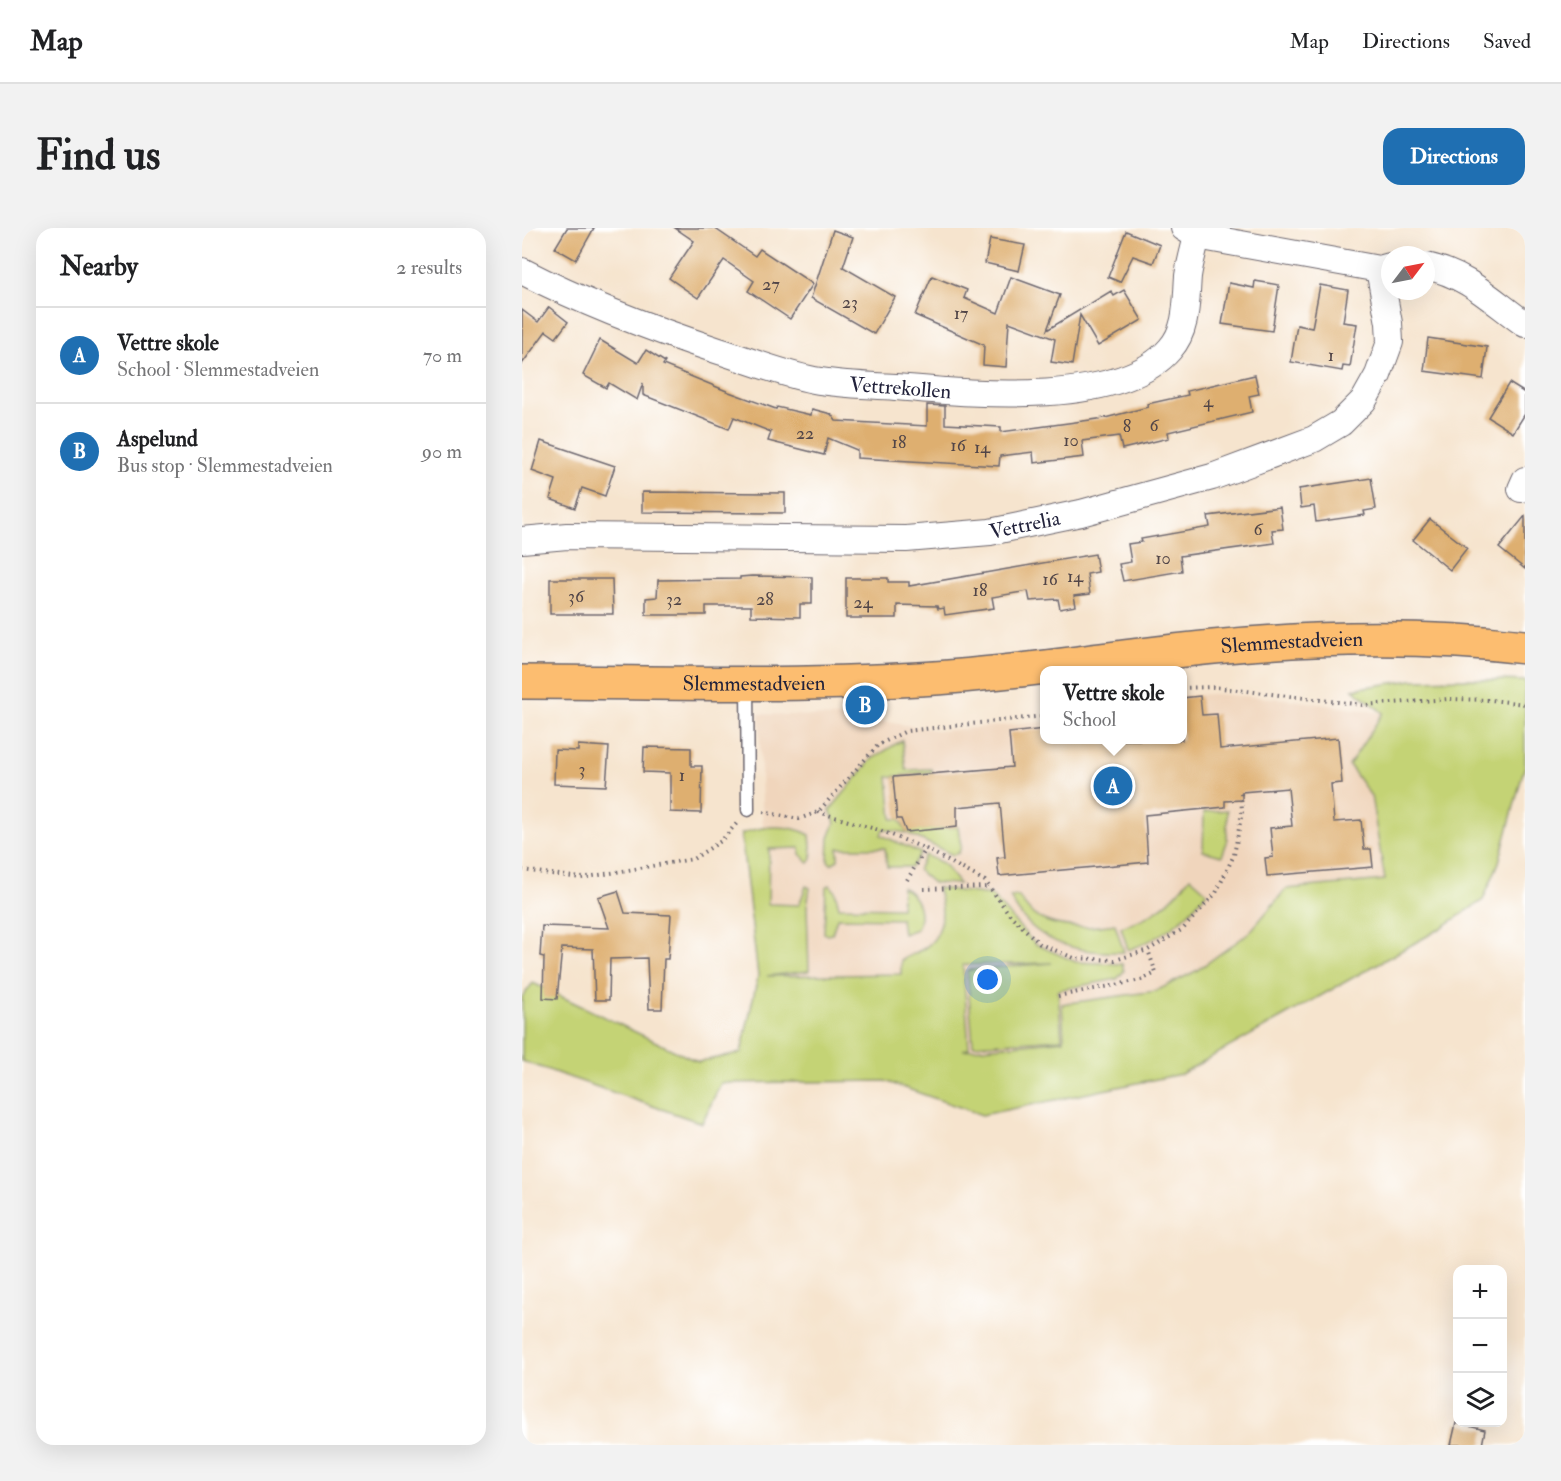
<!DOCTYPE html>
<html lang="en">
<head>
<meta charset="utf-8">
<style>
  body { margin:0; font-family:"IM FELL Double Pica",serif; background:#f2f2f2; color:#202124 }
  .controls { position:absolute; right:18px; bottom:18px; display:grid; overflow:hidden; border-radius:12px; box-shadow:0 6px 24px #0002 }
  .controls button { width:54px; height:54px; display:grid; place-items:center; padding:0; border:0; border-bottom:2px solid #e0e0e0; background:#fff; color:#202124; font:30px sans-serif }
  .compass { position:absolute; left:859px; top:18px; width:54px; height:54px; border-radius:50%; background:#fff; box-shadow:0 6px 24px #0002; rotate:58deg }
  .you { position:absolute; left:466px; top:752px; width:21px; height:21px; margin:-15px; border:4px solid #fff; border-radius:50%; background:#1a73e8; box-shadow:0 0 0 9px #1a73e833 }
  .badge { display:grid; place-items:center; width:39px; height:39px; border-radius:50%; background:#1f6fb2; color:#fff; font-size:20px; font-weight:700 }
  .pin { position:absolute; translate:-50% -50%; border:3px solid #fff; box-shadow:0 2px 6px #0006 }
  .popup { position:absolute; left:518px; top:438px; width:147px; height:78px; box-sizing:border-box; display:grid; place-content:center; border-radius:12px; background:#fff; filter:drop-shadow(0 2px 4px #0005); font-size:20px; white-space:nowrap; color:#757577 }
  .popup b { font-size:22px; color:#202124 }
  .popup::after { content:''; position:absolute; left:50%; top:100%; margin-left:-12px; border:12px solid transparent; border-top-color:#fff }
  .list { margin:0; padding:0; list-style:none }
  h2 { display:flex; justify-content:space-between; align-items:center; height:78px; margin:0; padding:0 24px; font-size:26px }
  h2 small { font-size:20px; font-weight:400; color:#757577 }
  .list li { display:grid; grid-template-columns:39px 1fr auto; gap:18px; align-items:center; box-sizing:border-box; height:96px; padding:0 24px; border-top:2px solid #e0e0e0 }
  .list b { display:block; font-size:22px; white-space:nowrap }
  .list p { margin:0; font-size:20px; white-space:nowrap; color:#757577 }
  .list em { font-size:20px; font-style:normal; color:#757577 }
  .icon { flex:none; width:33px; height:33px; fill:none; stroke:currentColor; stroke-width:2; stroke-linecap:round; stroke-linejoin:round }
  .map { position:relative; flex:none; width:1003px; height:1217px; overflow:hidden; border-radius:18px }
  header { display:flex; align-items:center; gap:36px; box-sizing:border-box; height:84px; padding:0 30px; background:#fff; border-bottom:2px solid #e0e0e0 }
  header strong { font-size:28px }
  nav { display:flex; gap:33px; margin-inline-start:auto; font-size:21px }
  .intro { display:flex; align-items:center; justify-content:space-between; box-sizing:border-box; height:144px; padding:0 36px }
  h1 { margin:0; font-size:42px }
  .button { padding:15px 27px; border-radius:18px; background:#1f6fb2; color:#fff; font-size:21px; font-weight:700 }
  main { display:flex; gap:36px; padding:0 36px }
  aside { flex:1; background:#fff; border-radius:18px; box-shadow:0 6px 24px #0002 }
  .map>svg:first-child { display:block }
  .built { fill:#f0d5bc }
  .green { fill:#c4d375; stroke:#737a58; stroke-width:1.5 }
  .building { fill:#deaf70 }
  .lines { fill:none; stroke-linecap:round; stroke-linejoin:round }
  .service-casing { stroke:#6c666e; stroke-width:15 }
  .minor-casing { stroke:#6c666e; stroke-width:28 }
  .primary-casing { stroke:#6c666e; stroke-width:36 }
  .path { stroke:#6c666e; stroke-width:4; stroke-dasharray:1.5 4.5; stroke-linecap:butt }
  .service { stroke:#fff; stroke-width:12 }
  .minor { stroke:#fff; stroke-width:26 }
  .primary { stroke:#fcbd6f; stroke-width:33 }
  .labels { text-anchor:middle; stroke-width:4.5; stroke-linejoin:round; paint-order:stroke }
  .number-label { font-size:18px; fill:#514548 }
  .street-label { font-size:21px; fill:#22223b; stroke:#fff }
</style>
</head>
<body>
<header>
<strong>Map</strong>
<nav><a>Map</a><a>Directions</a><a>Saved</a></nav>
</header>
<div class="intro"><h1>Find us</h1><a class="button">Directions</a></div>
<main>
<aside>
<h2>Nearby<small>2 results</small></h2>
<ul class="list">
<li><span class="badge">A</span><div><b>Vettre skole</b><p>School · Slemmestadveien</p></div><em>70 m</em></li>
<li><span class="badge">B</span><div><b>Aspelund</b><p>Bus stop · Slemmestadveien</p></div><em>90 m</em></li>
</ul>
</aside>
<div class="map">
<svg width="1003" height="1217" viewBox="0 0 1003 1217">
  <rect width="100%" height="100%" fill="#fff"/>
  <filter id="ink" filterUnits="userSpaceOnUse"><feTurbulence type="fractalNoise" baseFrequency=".0167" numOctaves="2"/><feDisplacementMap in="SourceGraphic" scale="12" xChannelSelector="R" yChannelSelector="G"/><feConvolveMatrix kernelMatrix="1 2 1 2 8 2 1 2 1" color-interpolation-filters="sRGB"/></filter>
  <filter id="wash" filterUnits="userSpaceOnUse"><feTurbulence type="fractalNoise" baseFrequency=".008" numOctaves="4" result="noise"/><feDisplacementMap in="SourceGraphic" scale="24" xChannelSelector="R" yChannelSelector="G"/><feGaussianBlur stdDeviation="1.35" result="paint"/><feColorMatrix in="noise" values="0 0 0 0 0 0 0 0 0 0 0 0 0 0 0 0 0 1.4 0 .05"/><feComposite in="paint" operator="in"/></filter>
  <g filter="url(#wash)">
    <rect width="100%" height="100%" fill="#f6e4ce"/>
    <path class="built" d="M693,466L762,471L861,485L1003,537L977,634L961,672L916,702L659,846L460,887L363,853L236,854V748L220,610L241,601L237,486L342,490L418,503L522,494V512H660V468Z"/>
    <g class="green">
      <path d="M946,451L1003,453V537L977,634L961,672L916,702L659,846L460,887L363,853L199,855L180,895L0,833V769L11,755L176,834L219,825L236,748L219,606C241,597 268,596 288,607L290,630L287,635L278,626V620L247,621L246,676L277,677L284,658L288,660L285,678L287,743L245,748L379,746V732C386,728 394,725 401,721C423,707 423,681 415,660L469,667L513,716L554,734L600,736L602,743L595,751L536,762L540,811L451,817L445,742L530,735L441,737L447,820L441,822L542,812L540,776L634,763L674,743L727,705L764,661L863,652L849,568L827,537L861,485L831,461L890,452Z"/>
      <path d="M380,512L384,542L409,541L411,544L366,549L370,591H377L384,603L436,599L439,618L437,625L431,627L385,605L361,601L359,607L399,625L389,639H365L363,620H316V632L309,636L306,633L307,610L313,595L308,582L350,531Z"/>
      <path d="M705,582V614L700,628L681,623L682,584Z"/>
      <path d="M403,627L421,635L437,656L411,655L396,642Z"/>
      <path d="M668,649L685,664C663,692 640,710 606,722L599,699C629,690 649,675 668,649Z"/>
      <path d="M308,657L313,663L317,679L379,680L380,659C397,668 402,685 395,701L381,706L379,691L315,690L310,706L305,707L302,705L304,659Z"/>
      <path d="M496,668C501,674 506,682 512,687C535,702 568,700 593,696L602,724C556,726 510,715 488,669Z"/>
    </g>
    <g id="blocks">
      <g class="building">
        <path d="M45,0H72L54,32L33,20Z"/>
        <path d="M153,0H192L233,28L238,21L291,56L268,91L226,63L232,53L202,32L176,70L147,50L172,13Z"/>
        <path d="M311,2L331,9L321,39L373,69L352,106L289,70Z"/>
        <path d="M604,3L638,17L631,35L611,28L598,54L586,49Z"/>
        <path d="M468,11L503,17L497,43L463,35Z"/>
        <path d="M410,48L445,62L442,70L476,85L489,49L538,67L525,102L589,63L592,68L602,62L620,92L576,118L558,87L550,137L529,134L533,111L487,94L484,139L461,137L462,117L393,87Z"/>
        <path d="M733,53L757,57L750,103L700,96L707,55L732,60Z"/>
        <path d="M798,57L826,62L821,94L835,96L828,139L821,138L820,143L769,134L775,97L790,100Z"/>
        <path d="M27,79L46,94L34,110L24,103L0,136V82L16,94Z"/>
        <path d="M906,110L965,119L961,151L902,143Z"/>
        <path d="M78,112L116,135L124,122L143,134L141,137L207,164L254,181L255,179L289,187L290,181L309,186L314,193L405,198V177L423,178V196L479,199V204L583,190L626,179L625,176L666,167L665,163L733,147L737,166L727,168L730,184L646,204L647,210L600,221L597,208L560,213L562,229L512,235L511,224L478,228L477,238L335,230V222L306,210L302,227L246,213L249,204L212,189L207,201L121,167V155L115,172L87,155L84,160L61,147Z"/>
        <path d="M987,155L1003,165V186L991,205L966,189Z"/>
        <path d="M19,213L93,238L83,268L60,260L53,280L28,271L34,252L10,243Z"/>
        <path d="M849,250L854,281L842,283L843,287L794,294L792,278L779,280L777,261Z"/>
        <path d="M120,264L263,265V285L120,284Z"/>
        <path d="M758,279L761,301L750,302L752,315L658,328L660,343L601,353L597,336L609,334L606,316L620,314L619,311L688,299L686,288Z"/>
        <path d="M1003,288V341L977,320Z"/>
        <path d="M908,291L945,320L928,342L891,312Z"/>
        <path d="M573,326L576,344L565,346L568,366L552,368L554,378L538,381L536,371L508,373L506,363L470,369L472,380L423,387L422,380L416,381L415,378L375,377V390H324V350H366V354H387V358Z"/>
        <path d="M230,348L290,349V376H278V389L229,388V378H184V387H124V370L135,369L136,352L218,351V349Z"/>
        <path d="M28,351H90L91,386H28Z"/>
        <path d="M678,468L680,487L695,486L698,521L816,510L820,555L809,556L812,594L839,592L842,621H849L851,639L745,648L743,630L751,629L748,600L770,598L766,560L720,564V572L703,573V579L623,587L626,634L477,648L475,630L483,629L478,575L435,579V599L384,604L379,591H375L371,549L490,539L487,505L522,501V512H660V470Z"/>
        <path d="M56,517L87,519L84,558L32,556L33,522L56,523Z"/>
        <path d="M122,519L169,520V538H180L179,585L148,584V545L121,544Z"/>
        <path d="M96,663L103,685L149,687L146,731H142L140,781H127L125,730L88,731L87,772H73L71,721L40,720L35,771L21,770L22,729L18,728L20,698L87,700L76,669Z"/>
        <path d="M934,1195L963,1202L960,1217H929Z"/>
      </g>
    </g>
  </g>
  <g filter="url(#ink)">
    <use href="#blocks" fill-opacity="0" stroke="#6c666e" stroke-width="1.5"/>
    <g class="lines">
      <defs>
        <path id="service" d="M225,455L226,582"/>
        <g id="minor">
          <path d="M662,0L675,8L857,41L868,38"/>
          <path d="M904,38C946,47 969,72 1003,96"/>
          <path id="s1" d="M0,43C62,75 130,101 197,123C229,133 260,146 292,152C319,157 346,157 373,159C444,165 597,181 648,121C666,101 664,73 666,48C668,35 672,21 675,8"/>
          <path d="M999,261L1003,252"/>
          <path id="s2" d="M0,312L45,308L384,311L468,304L559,285L690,249L792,211L819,195L842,172L856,147L868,114L867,95L857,41"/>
        </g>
        <g id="primary">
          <path id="s3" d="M0,454C146,454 294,460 439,448C500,443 560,434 620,427C745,411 877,404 1003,419"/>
        </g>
      </defs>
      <use href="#service" class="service-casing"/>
      <use href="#minor" class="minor-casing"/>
      <use href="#primary" class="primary-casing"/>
      <g class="path">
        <path d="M660,460L691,459L841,477L928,471L969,472L1003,476"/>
        <path d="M241,584L277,591L296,584L356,517L384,503L522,488"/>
        <path d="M296,584L360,603L404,621L463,653L488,687L518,716L552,730L593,732L626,722L661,701L694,665L712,627L720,584L719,565"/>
        <path d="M0,642L59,650L171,631L199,613L215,595"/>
        <path d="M385,652L404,621"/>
        <path d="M402,661L466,659"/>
        <path d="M536,768L619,752L634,745L626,722"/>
      </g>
      <use href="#service" class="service"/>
      <use href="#minor" class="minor"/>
      <use href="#primary" class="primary"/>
    </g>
  </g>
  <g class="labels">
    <g class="number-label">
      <text x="249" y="62">27</text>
      <text x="328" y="80">23</text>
      <text x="439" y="91">17</text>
      <text x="809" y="133">1</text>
      <text x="686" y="179">4</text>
      <text x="632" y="203">6</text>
      <text x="605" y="204">8</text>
      <text x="283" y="211">22</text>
      <text x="549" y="218">10</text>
      <text x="377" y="220">18</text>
      <text x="436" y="223">16</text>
      <text x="460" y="225">14</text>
      <text x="736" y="307">6</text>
      <text x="641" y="336">10</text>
      <text x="553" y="354">14</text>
      <text x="528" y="357">16</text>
      <text x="458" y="368">18</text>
      <text x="54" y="374">36</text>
      <text x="152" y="377">32</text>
      <text x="243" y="377">28</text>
      <text x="341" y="380">24</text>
      <text x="60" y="547">3</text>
      <text x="160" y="553">1</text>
    </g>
    <g class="street-label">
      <text dy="7" stroke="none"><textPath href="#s1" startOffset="399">Vettrekollen</textPath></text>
      <text dy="7" stroke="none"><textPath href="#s2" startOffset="504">Vettrelia</textPath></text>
      <text dy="7" stroke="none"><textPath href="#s3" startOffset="772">Slemmestadveien</textPath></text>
      <text dy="7" stroke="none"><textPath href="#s3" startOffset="232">Slemmestadveien</textPath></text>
    </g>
  </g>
</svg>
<div class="controls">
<button>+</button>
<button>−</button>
<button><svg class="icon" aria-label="layers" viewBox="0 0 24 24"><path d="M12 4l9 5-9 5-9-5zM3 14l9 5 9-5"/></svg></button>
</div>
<svg class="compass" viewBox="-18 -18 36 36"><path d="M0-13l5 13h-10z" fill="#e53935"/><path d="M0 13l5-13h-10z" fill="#757577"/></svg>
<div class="you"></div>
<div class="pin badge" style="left:591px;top:558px">A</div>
<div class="popup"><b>Vettre skole</b>School</div>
<div class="pin badge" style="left:343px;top:477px">B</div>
</div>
</main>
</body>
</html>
